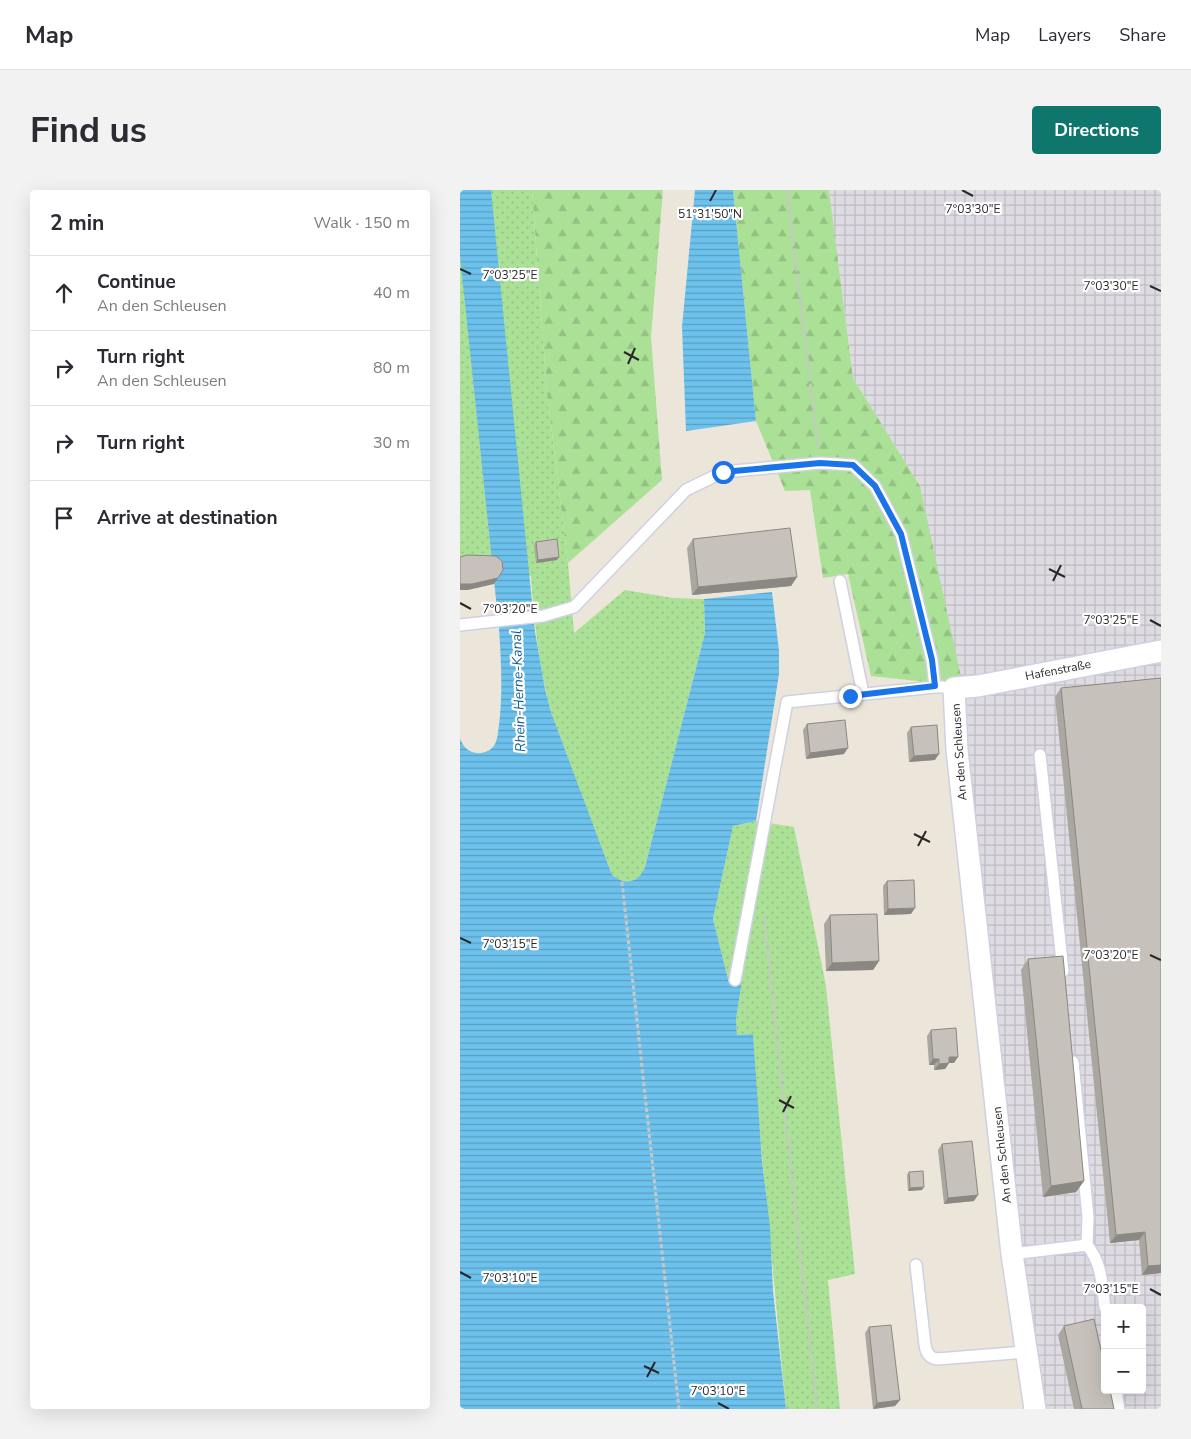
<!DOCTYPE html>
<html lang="en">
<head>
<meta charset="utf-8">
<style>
  body { margin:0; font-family:"Nunito Sans",sans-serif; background:#f2f2f3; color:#2b2b33 }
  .controls { position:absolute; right:15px; bottom:15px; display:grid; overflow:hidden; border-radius:5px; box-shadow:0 5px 20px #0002 }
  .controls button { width:45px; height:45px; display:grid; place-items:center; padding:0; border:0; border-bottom:1px solid #e1e1e2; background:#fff; color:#2b2b33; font:25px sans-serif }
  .stop { position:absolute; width:15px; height:15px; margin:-11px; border:4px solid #1a73e8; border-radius:50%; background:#fff }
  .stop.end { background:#1a73e8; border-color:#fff; box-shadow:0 1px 5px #0008 }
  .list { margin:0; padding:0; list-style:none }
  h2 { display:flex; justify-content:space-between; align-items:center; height:65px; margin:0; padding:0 20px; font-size:21px }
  h2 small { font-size:16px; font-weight:400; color:#7c7c81 }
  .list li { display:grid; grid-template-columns:32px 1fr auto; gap:15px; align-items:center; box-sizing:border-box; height:75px; padding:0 20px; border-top:1px solid #e1e1e2 }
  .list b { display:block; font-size:19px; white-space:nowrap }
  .list p { margin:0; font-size:16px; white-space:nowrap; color:#7c7c81 }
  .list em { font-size:16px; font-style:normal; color:#7c7c81 }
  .icon { flex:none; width:28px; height:28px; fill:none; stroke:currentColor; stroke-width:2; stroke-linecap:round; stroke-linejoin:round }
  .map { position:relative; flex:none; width:701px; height:1219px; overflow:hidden; border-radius:5px }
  header { display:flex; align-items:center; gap:30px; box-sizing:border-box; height:70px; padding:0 25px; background:#fff; border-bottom:1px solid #e1e1e2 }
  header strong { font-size:24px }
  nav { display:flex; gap:28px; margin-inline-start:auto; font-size:18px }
  .intro { display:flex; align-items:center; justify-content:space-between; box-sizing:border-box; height:120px; padding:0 30px }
  h1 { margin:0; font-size:35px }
  .button { padding:12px 22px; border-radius:5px; background:#0f766e; color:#fff; font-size:18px; font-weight:700 }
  main { display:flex; gap:30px; padding:0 30px }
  aside { flex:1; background:#fff; border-radius:5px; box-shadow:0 5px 20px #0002 }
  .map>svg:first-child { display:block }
  .industrial { fill:url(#industrial-grid); fill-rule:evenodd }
  .grass { fill:url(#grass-dots) }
  .forest { fill:url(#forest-firs) }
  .water { fill:url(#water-rules) }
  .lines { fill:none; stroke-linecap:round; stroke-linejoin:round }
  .service-casing { stroke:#cfd1e1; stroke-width:14 }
  .minor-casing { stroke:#cfd1e1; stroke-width:24 }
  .path { stroke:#c7c7c7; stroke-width:3; stroke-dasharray:4 2.5; stroke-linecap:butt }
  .service { stroke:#fff; stroke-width:11 }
  .minor { stroke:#fff; stroke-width:21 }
  .wall { fill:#aaa6a0 }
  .shaded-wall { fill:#8b8782 }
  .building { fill:#c6c1ba; stroke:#8b8782 }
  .route { stroke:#1a73e8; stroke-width:6 }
  .ticks { fill:none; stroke:#282828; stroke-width:2 }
  .labels { text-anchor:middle; stroke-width:4.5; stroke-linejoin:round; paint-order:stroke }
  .street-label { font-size:12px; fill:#282828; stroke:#fff }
  .water-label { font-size:14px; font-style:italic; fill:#0e5e96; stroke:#fff }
  .ticks-label { font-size:12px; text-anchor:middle; fill:#282828; stroke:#fff; stroke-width:4.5; stroke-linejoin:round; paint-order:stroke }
</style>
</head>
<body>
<header>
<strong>Map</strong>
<nav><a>Map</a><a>Layers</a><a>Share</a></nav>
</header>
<div class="intro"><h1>Find us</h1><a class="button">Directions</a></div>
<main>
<aside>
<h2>2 min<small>Walk · 150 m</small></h2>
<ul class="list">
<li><svg class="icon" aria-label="ahead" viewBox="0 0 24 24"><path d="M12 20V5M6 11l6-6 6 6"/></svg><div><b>Continue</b><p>An den Schleusen</p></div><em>40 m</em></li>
<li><svg class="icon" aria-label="right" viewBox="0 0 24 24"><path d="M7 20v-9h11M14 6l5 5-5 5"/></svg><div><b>Turn right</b><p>An den Schleusen</p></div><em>80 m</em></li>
<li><svg class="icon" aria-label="right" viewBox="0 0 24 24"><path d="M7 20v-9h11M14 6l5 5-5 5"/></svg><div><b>Turn right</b></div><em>30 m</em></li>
<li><svg class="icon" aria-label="arrive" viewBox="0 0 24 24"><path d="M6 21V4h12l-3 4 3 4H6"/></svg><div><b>Arrive at destination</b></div></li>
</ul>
</aside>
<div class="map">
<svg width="701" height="1219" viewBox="0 0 701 1219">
  <defs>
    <pattern id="industrial-grid" width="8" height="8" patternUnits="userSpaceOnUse" patternTransform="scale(1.25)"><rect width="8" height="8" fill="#dedbe3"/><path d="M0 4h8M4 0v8" fill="none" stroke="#bebcc3"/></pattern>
    <pattern id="grass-dots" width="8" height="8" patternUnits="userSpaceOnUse" patternTransform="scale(1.25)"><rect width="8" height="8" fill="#abe196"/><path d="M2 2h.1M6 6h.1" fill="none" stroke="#93c181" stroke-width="1.8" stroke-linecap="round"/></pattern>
    <pattern id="forest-firs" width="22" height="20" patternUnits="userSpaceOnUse" patternTransform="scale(1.25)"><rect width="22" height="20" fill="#abe196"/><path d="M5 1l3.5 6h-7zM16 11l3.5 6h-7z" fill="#93c181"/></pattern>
    <pattern id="water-rules" width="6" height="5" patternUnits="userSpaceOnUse" patternTransform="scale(1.25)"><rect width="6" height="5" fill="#6dc2ed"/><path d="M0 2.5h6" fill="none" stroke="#5a9ec0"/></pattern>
  </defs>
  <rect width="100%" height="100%" fill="#ebe5da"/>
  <path class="industrial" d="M369,0H701V1219H575L460,296L393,188ZM645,1118H682V1200H645Z"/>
  <g class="grass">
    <path d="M0,0H72L87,203L108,373L114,443L165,400L213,408L244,409L245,443L185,677L183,683L175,691L162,692L152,685L91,522C79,477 74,432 71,386H39L0,372Z"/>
    <path d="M296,631L334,637L366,796L395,1084L368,1090L380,1219H326L296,902L293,844L277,845L276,829L282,791L268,789L253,729L273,636Z"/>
  </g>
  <g class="forest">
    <path d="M72,0H203L191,147L202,290L108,373L87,203Z"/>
    <path d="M273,0H369L393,188L460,296L503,496L411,486L388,384L363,388L350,300L325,301L296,231Z"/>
  </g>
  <g class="water">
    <path d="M0,0H31L75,442L85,499L91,522L152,685C165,696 179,693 185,677L245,443L244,409L312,402L319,461V484L296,631L273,636L253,729L268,789L282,791L276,829L277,845L293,844L302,971L310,1037L313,1101L326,1219H0V548C2,554 5,559 12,562C20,565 31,562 35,554C38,548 38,541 39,535C43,502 41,470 39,438L0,66Z"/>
    <path d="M235,0H273L296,231L226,241L222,137Z"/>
  </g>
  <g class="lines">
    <defs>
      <g id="service">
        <path d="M380,391L403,504"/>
        <path d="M0,435L83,426L114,417L226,300L263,282L360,273L393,275L415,296L441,344L472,470L475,497"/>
        <path d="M580,565L603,781"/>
        <path d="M275,790L327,512L475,497H483"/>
        <path d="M613,872L628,1027L627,1055C642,1073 642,1095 645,1118"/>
        <path d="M552,1064L627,1055"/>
        <path d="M456,1075L465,1155C466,1162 469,1168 477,1169L566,1162"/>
        <path d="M656,1200L659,1219"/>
      </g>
      <path id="minor" d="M575,1219L552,1064L497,560L494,498L518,496L701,461"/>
    </defs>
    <use href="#service" class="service-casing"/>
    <use href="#minor" class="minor-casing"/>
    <g class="path">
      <path d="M327,0L358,257"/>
      <path d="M162,692L219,1219"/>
      <path d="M304,726L357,1219"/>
    </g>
    <use href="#service" class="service"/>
    <use href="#minor" class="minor"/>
  </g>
  <g class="wall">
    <path d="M233,349L337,387L331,396L232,405L227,358Z"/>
    <path d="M76,352L97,370L76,373L74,355Z"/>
    <path d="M701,488V1083L682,1085L679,1050L650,1053L595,507L601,498Z"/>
    <path d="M347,534L384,564L346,569L343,540Z"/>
    <path d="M451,537L475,570L449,572L447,543Z"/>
    <path d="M427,691L451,724L424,725L423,696Z"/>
    <path d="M370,725L419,771L413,780L366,781L364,734Z"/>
    <path d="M568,769L624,991L616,1002L583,1007L561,780Z"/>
    <path d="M471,840L494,873H489L485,879L474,880V875H469L467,846Z"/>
    <path d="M482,954L514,1011L484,1014L478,960Z"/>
    <path d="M449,982L462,1000L448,1001L447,985Z"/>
    <path d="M604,1136L654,1219H614L598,1145Z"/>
    <path d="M409,1137L440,1210L435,1216L413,1219L405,1143Z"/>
  </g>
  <g class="shaded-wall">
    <path d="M99,367L97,370L76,373L78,370Z"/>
    <path d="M337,387L331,396L232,405L238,397Z"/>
    <path d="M38,388L34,394L8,400H0V394Z"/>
    <path d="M388,558L384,564L346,569L350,563Z"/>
    <path d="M479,564L475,570L449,572L454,566Z"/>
    <path d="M455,718L451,724L424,725L428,719Z"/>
    <path d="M419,771L413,780L366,781L372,773Z"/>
    <path d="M489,867H498L494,873H489L485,879L474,880L479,874Z"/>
    <path d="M473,869H479L474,875H469Z"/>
    <path d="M624,991L616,1002L583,1007L591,996Z"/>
    <path d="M464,997L462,1000L448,1001L450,998Z"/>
    <path d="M518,1005L514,1011L484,1014L488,1008Z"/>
    <path d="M685,1042L679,1050L650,1053L656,1045Z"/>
    <path d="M701,1075V1083L682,1085L688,1076Z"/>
    <path d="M440,1210L435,1216L413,1219L417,1213Z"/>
  </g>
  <g class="building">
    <path d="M330,338L337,387L238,397L233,349Z"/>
    <path d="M97,349L99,367L78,370L76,352Z"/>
    <path d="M7,365L36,366L42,371L43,380L38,388L12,394H0V367Z"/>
    <path d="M701,488V1075L688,1076L685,1042L656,1045L601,498Z"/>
    <path d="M385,530L388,558L350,563L347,534Z"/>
    <path d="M477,535L479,564L454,566L451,537Z"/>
    <path d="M454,690L455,718L428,719L427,691Z"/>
    <path d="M417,724L419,771L372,773L370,725Z"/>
    <path d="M603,766L624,991L591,996L568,769Z"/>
    <path d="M496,838L498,867H489V873L479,874V869H473L471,840Z"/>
    <path d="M512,951L518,1005L488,1008L482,954Z"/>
    <path d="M463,981L464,997L450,998L449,982Z"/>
    <path d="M634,1129L645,1178V1200H650L654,1219H622L604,1136Z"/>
    <path d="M431,1135L440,1210L417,1213L409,1137Z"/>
  </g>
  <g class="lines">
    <path class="route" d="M263,282L360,273L393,275L415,296L441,344L472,470L475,496L390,506"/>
  </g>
  <path class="ticks" d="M502,0L513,6M250,11L256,0M0,79L11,84M690,96L701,101M164,162L179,170M168,174L175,158M589,379L605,387M593,391L601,375M0,413L11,419M690,430L701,436M454,644L470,652M458,656L466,641M0,748L11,753M690,765L701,770M319,910L334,918M323,922L331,906M0,1082L11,1088M690,1099L701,1105M184,1176L199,1183M187,1187L195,1172M258,1213L269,1219"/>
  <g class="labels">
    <g class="street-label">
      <text transform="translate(598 480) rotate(-11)" y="4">Hafenstraße</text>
      <text transform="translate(499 562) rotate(-94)" y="4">An den Schleusen</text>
      <text transform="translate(542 965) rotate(-96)" y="4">An den Schleusen</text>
    </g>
    <g class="water-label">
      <text transform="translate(58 501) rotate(-92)" y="5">Rhein-Herne-Kanal</text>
    </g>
  </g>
  <g class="ticks-label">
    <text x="513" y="23">7°03'30"E</text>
    <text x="250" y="28">51°31'50"N</text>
    <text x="50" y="89">7°03'25"E</text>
    <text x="651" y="100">7°03'30"E</text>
    <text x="50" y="423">7°03'20"E</text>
    <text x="651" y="434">7°03'25"E</text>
    <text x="50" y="758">7°03'15"E</text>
    <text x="651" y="769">7°03'20"E</text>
    <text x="50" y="1092">7°03'10"E</text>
    <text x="651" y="1103">7°03'15"E</text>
    <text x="258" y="1205">7°03'10"E</text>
  </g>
</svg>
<div class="controls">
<button>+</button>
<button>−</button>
</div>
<div class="stop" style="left:263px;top:282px"></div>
<div class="stop end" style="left:390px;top:506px"></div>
</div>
</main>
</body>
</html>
